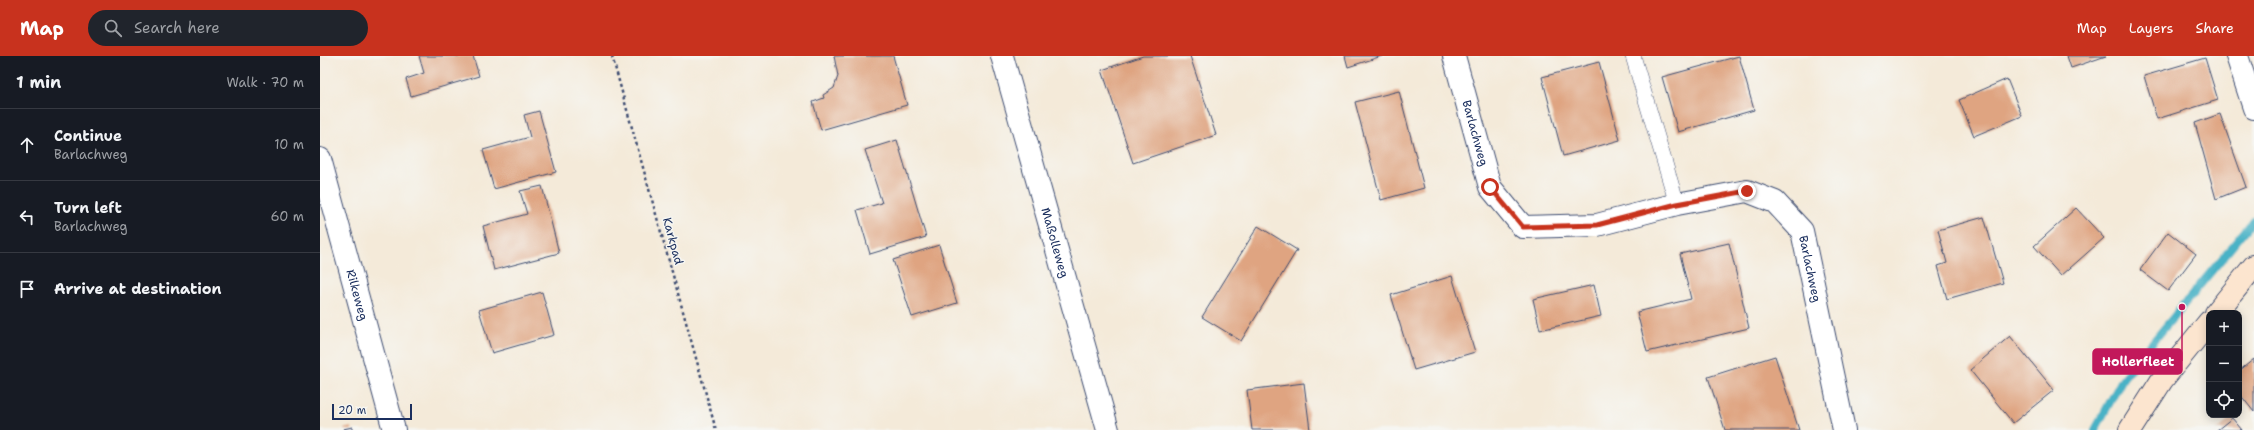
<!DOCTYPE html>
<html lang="en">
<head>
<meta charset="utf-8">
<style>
  body { margin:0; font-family:"Shantell Sans",sans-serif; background:#20242c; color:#f1f3f6 }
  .controls { position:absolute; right:12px; bottom:12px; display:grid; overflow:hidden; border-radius:8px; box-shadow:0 2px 10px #0003 }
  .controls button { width:36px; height:36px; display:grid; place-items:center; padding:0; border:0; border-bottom:1px solid #363941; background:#171b24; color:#f1f3f6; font:20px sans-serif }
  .scale { position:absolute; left:12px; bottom:10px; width:80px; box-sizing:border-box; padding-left:4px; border:2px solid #1b2f5e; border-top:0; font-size:11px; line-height:14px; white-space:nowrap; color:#1b2f5e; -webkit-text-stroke:3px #f6f6f2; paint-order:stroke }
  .stop { position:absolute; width:12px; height:12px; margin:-9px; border:3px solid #c8321e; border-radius:50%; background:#fff }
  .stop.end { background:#c8321e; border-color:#fff; box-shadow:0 1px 4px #0008 }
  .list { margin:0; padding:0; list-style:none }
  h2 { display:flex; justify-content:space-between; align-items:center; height:52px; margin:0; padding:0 16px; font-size:17px }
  h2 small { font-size:13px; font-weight:400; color:#9ea1a6 }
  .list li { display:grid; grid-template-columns:26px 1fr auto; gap:12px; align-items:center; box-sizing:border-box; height:72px; padding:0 16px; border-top:1px solid #363941 }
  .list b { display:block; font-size:15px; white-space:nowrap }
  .list p { margin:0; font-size:13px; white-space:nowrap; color:#9ea1a6 }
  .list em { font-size:13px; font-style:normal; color:#9ea1a6 }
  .icon { flex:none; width:22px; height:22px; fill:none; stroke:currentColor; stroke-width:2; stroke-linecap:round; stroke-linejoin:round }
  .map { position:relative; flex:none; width:1934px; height:374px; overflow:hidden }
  header { display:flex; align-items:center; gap:24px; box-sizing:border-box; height:56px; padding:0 20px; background:#c8321e; color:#fff }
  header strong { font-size:19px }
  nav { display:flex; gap:22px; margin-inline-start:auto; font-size:14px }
  .search { width:280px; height:36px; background:#20242c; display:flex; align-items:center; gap:10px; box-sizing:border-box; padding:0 14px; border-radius:22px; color:#9ea1a6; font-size:15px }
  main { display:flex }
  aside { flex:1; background:#171b24 }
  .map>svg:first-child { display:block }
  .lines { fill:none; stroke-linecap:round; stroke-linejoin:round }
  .stream { stroke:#48b2c6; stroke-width:8 }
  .building { fill:#dfa481 }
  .lane-casing { stroke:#3c4b70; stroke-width:16 }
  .street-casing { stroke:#3c4b70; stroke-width:24 }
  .secondary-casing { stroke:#3c4b70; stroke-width:24 }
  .path { stroke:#3c4b70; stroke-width:2.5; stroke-dasharray:3 3; stroke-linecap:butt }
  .lane { stroke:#fff; stroke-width:15 }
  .street { stroke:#fff; stroke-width:22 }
  .secondary { stroke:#fce5cf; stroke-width:22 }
  .route { stroke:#c8321e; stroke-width:5 }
  .labels { text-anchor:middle; stroke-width:3; stroke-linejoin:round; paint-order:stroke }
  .street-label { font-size:12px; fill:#1b2f5e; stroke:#f6f6f2 }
  .leader { fill:none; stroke:#c2185b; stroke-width:1.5 }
  .callout-dot { fill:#c2185b; stroke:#f6f6f2; stroke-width:1.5 }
  .callout { fill:#c2185b; stroke:#c2185b; stroke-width:1.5 }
  .callout-label { font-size:13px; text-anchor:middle; font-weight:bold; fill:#fff }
</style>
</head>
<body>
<header>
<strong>Map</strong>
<div class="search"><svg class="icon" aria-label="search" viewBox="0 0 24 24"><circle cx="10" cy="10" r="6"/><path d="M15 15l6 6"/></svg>Search here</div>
<nav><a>Map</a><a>Layers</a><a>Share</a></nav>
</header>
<main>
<aside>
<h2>1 min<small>Walk · 70 m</small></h2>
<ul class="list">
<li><svg class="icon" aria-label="ahead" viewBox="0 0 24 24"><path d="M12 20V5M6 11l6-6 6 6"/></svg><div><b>Continue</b><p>Barlachweg</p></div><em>10 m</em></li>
<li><svg class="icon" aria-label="left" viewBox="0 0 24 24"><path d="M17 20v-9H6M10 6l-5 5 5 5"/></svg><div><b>Turn left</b><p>Barlachweg</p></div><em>60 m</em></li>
<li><svg class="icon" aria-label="arrive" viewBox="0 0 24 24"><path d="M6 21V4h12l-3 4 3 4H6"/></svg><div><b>Arrive at destination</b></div></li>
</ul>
</aside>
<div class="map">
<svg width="1934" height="374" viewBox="0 0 1934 374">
  <rect width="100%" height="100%" fill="#f6f6f2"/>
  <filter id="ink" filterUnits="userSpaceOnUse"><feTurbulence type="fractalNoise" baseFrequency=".025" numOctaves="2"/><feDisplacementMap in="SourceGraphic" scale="8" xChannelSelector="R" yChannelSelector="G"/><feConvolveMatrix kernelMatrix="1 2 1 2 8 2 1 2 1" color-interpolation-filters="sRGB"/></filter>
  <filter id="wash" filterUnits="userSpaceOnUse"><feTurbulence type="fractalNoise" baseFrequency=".012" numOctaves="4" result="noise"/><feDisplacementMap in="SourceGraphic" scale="16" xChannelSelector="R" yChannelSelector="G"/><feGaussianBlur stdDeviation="0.9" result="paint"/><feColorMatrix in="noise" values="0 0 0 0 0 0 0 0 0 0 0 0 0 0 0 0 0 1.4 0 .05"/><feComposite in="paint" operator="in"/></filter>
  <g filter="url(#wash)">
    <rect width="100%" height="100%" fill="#f4ead9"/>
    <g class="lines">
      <path class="stream" d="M1775,374L1803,322L1934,164"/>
    </g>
    <g id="blocks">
      <g class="building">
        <path d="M99,0H153L159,20L91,40L86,23L104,17Z"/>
        <path d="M514,0H573L587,49L501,74L493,46L504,42L503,39L514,32L518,20Z"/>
        <path d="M823,0H870L896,79L813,107L782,14Z"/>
        <path d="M1025,0H1062L1028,11Z"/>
        <path d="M1419,0L1434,54L1358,76L1342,21Z"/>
        <path d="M1747,0H1786L1751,12Z"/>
        <path d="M1885,2L1898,44L1837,63L1824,20Z"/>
        <path d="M1279,6L1300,84L1243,100L1222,21Z"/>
        <path d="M1687,23L1702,60L1654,80L1639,44Z"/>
        <path d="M1079,35L1104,132L1061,144L1035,46Z"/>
        <path d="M219,55L236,116L174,133L163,94L210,81L204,59Z"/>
        <path d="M1900,58L1926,131L1896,143L1875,67Z"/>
        <path d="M577,84L606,181L550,198L537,154L562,147L545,94Z"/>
        <path d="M222,130L239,197L174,214L163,170L207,158L200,135Z"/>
        <path d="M1756,152L1784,182L1741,220L1714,190Z"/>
        <path d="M1664,161L1683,227L1627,243L1618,210L1627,207L1618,174Z"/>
        <path d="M938,170L977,194L921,285L882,261Z"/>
        <path d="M1848,176L1876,198L1848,235L1820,214Z"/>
        <path d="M1409,187L1429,272L1327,296L1317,256L1371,243L1360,198Z"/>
        <path d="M619,189L637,247L592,261L573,204Z"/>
        <path d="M1132,220L1155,296L1094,314L1071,239Z"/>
        <path d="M1274,229L1281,260L1220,274L1213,243Z"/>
        <path d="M222,236L234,279L172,297L159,254Z"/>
        <path d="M1690,280L1734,334L1693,367L1650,314Z"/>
        <path d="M1455,300L1479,374H1405L1388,321Z"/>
        <path d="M1934,303V356L1919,337V315Z"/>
        <path d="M984,327L990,374H932L927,334Z"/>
        <path d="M1912,362L1922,374H1897Z"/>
        <path d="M32,371V374H23V373Z"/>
      </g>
    </g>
  </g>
  <g filter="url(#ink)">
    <use href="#blocks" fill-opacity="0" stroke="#3c4b70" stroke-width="1"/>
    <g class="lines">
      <defs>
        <path id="lane" d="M1313,0L1357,148"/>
        <g id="street">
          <path id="s1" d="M682,0L788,374"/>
          <path id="s2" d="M1134,0L1170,131L1203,171L1277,169L1357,148L1427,135L1455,146L1482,175L1524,374"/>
          <path d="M1917,0L1934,52"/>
          <path id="s3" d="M0,103L74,374"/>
        </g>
        <g id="secondary">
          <path d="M1896,257L1934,210"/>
          <path d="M1810,374L1842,324L1889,266"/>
        </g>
      </defs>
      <use href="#lane" class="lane-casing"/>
      <use href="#street" class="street-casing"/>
      <use href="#secondary" class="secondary-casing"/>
      <path class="path" d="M292,0L396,374"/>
      <use href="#lane" class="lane"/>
      <use href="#street" class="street"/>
      <use href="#secondary" class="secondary"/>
    </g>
  </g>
  <g class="lines" filter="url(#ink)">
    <path class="route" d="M1170,131L1203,171L1277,169L1357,148L1427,135"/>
  </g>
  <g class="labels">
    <g class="street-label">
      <text dy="4" stroke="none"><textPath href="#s2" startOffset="80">Barlachweg</textPath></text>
      <text transform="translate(353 185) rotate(75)" y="4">Karkpad</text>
      <text dy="4" stroke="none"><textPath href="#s1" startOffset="194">Maßolleweg</textPath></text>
      <text dy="4" stroke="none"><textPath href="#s2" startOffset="524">Barlachweg</textPath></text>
      <text dy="4" stroke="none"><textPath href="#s3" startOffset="141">Rilkeweg</textPath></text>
    </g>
  </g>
  <path class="leader" d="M1862 251L1862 305"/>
  <circle class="callout-dot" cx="1862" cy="251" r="4"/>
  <rect class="callout" x="1773" y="293" width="89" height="25" rx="4"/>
  <g class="callout-label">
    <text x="1818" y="310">Hollerfleet</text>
  </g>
</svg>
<div class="controls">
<button>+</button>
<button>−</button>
<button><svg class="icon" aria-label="locate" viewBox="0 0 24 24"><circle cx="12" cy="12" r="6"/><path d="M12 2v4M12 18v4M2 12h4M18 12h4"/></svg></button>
</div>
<div class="scale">20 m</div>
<div class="stop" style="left:1170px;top:131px"></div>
<div class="stop end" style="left:1427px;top:135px"></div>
</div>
</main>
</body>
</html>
